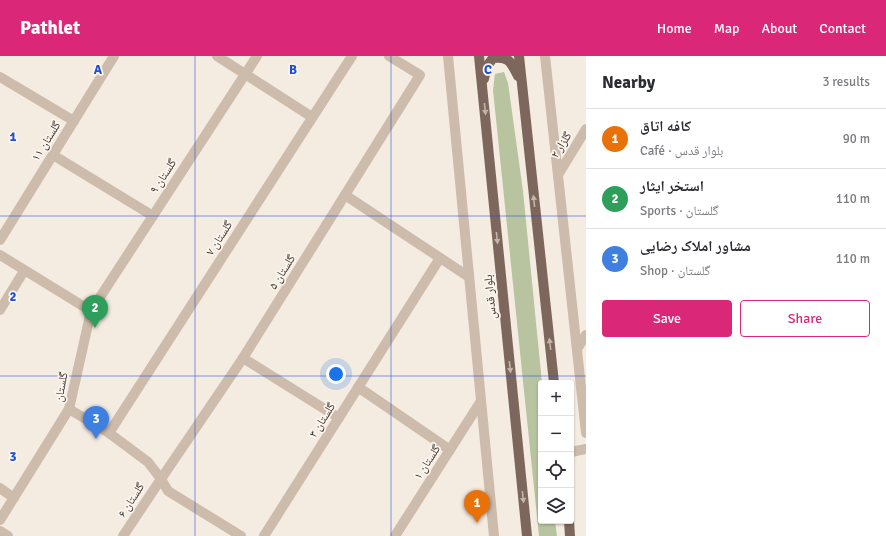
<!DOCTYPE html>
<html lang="en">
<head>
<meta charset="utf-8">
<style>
  body { margin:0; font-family:Signika,"Noto Naskh Arabic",sans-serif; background:#f2f2f3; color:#2b2b33 }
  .controls { position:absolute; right:12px; bottom:12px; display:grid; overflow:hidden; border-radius:4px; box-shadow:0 1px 3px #0004 }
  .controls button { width:36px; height:36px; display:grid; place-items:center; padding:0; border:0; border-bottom:1px solid #e1e1e2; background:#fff; color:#2b2b33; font:20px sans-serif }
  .you { position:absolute; left:336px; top:318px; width:14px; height:14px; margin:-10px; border:3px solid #fff; border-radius:50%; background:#1a73e8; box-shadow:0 0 0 6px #1a73e833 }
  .badge { display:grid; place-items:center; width:26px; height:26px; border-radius:50%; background:#db2777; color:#fff; font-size:13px; font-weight:700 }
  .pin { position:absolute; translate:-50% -33px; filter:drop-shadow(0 1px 2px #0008) }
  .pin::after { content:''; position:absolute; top:21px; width:14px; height:12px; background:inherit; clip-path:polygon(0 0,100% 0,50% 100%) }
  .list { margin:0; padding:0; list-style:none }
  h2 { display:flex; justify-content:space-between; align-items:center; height:52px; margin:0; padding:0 16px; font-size:17px }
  h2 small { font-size:13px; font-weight:400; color:#7c7c81 }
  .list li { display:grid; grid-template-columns:26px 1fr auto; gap:12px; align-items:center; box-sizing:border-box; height:60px; padding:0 16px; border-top:1px solid #e1e1e2 }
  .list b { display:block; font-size:15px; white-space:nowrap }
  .list p { margin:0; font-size:13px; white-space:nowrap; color:#7c7c81 }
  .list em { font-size:13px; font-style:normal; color:#7c7c81 }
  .actions { display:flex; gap:8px; padding:12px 16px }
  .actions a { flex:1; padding:9px 0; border:1px solid #db2777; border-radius:4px; text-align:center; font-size:14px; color:#db2777 }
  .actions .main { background:#db2777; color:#fff }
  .icon { flex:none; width:22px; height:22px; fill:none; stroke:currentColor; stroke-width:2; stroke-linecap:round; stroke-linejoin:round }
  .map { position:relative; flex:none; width:586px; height:480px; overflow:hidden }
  header { display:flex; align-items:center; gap:24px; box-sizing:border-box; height:56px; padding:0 20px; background:#db2777; color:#fff }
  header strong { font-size:19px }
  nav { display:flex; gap:22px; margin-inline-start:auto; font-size:14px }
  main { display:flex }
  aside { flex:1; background:#fff }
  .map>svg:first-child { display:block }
  .green { fill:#b8c4a0 }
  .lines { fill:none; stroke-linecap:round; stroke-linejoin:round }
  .minor { stroke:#cdbbac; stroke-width:10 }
  .major { stroke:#7d675c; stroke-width:10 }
  .oneway { fill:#c2b5ac }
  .grid { fill:none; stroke:#1d4ed8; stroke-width:1; stroke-opacity:0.55 }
  .labels { text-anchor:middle; stroke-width:3.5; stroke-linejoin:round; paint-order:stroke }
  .street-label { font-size:12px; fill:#3b302b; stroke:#fbf5ee }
  .grid-label { font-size:13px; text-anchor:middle; font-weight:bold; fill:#1d4ed8; stroke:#fbf5ee; stroke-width:3.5; stroke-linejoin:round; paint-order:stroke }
</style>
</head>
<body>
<header>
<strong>Pathlet</strong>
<nav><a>Home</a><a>Map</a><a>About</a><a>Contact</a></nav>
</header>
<main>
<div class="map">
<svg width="586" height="480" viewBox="0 0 586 480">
  <rect width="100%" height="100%" fill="#f4ebe1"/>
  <path class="green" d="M504,16L508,27L523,135L542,327L541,465H555L557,480H539L493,34L495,18Z"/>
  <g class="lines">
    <g class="minor">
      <path d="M217,0L312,61"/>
      <path d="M448,0L494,480"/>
      <path d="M545,0L586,377"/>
      <path d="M0,21L74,65"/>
      <path d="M53,99L153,160"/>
      <path d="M558,119L586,73"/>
      <path d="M345,139L469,221"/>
      <path d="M0,184L114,0"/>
      <path d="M0,199L91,255L69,353L109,377L148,406L161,423L168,435L241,480"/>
      <path d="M0,254L24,215"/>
      <path d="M91,255L257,0"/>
      <path d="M577,293L586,279"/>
      <path d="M243,302L339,362"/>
      <path d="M358,331L450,394"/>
      <path d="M109,377L352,0"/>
      <path d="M571,396L586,393"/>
      <path d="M0,432L14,442"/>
      <path d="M0,464L69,353"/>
      <path d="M0,475L8,480"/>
      <path d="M123,480L161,423L243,302L420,19L389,0"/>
      <path d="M264,480L440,202"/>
      <path d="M395,480L481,345"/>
    </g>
    <g class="major">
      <path d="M479,0L527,480"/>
      <path d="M519,0L554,327"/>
      <path d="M484,23L487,10L493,2C509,0 511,6 518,20"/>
      <path d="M569,465L570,480"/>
    </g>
  </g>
  <defs><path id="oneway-solid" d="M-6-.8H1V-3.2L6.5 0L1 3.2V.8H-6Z"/></defs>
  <g class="oneway">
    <use href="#oneway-solid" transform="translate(485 53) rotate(84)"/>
    <use href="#oneway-solid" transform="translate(534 145) rotate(-96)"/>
    <use href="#oneway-solid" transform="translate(497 182) rotate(84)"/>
    <use href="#oneway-solid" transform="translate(550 288) rotate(-97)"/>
    <use href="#oneway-solid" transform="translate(510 311) rotate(84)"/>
    <use href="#oneway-solid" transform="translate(523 441) rotate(84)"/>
  </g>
  <path class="grid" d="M195,0V480M391,0V480M0,160H586M0,320H586"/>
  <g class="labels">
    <g class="street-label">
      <text transform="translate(46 85) rotate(-58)" y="4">گلستان ۱۱</text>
      <text transform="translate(561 89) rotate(-58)" y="4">گلزار ۲</text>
      <text transform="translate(163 120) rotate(-57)" y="4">گلستان ۹</text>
      <text transform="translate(219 182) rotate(-57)" y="4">گلستان ۷</text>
      <text transform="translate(282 216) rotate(-58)" y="4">گلستان ۵</text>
      <text transform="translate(490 241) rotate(-96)" y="4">بلوار قدس</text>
      <text transform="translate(61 331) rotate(-80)" y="4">گلستان</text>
      <text transform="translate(322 364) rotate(-58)" y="4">گلستان ۳</text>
      <text transform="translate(427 406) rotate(-57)" y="4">گلستان ۱</text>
      <text transform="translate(131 444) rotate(-57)" y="4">گلستان ۶</text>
    </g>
  </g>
  <g class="grid-label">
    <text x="98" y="18">A</text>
    <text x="293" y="18">B</text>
    <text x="488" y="18">C</text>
    <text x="13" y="85">1</text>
    <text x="13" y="245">2</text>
    <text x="13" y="405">3</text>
  </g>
</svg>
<div class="controls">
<button>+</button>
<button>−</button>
<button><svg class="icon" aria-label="locate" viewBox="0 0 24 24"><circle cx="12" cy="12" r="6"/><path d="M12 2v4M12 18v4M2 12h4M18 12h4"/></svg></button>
<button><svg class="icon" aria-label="layers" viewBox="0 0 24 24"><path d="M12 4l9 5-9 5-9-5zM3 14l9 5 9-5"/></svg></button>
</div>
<div class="you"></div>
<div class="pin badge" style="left:477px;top:467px;background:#e8710a">1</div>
<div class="pin badge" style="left:95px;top:272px;background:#2e9e5b">2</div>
<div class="pin badge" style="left:96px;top:383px;background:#3f7fe0">3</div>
</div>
<aside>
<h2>Nearby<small>3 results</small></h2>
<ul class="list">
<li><span class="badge" style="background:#e8710a">1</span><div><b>کافه اتاق</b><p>Café · بلوار قدس</p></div><em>90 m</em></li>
<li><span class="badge" style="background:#2e9e5b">2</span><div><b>استخر ایثار</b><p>Sports · گلستان</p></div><em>110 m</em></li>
<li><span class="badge" style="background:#3f7fe0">3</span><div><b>مشاور املاک رضایی</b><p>Shop · گلستان</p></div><em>110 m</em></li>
</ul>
<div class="actions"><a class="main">Save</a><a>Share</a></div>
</aside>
</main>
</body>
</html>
